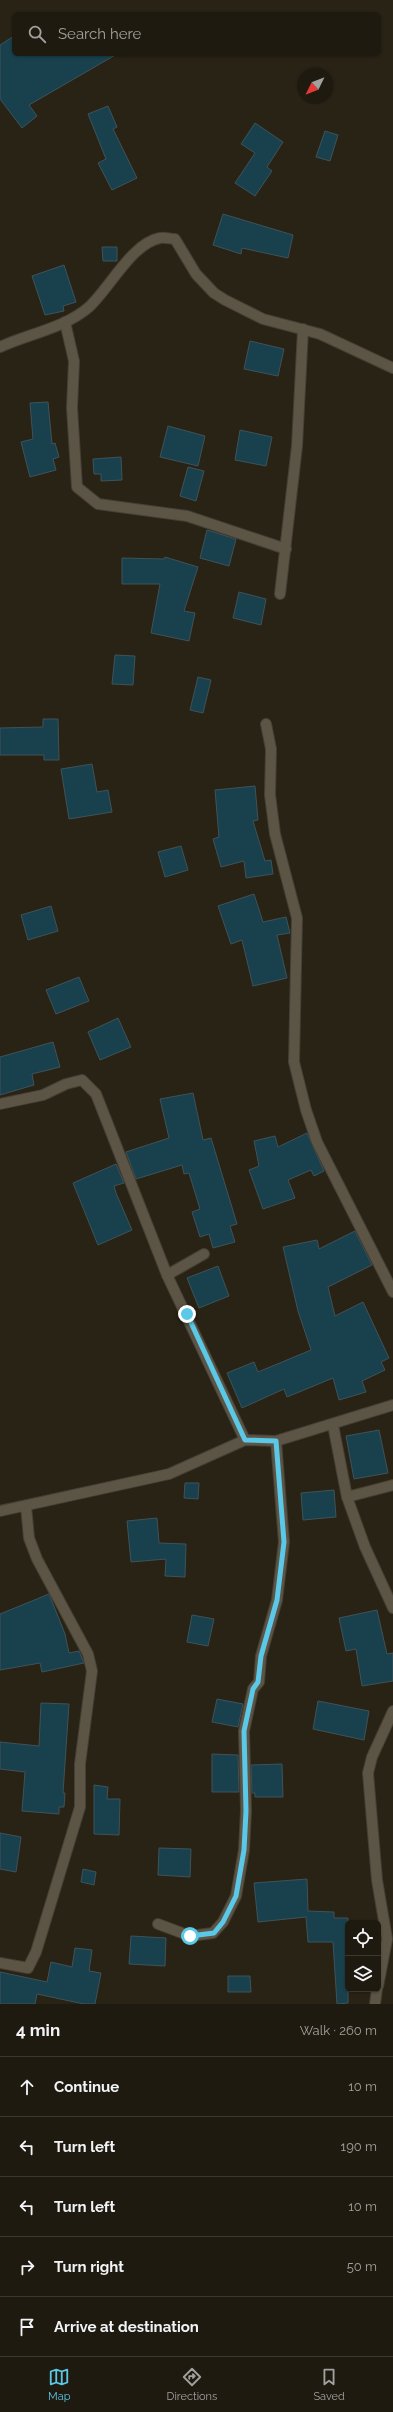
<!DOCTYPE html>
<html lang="en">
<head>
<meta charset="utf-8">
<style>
  body { margin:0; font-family:Raleway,sans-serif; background:#272319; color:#f1f3f6 }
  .controls { position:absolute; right:12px; bottom:12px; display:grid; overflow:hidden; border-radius:6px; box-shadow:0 1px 3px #0004 }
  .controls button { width:36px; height:36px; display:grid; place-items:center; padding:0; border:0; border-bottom:1px solid #3c3830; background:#1f1a10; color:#f1f3f6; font:20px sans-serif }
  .compass { position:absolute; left:297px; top:68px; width:36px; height:36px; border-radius:50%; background:#1f1a10; box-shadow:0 1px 3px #0004; rotate:227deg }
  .stop { position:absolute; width:12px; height:12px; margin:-9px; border:3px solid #5ac8e6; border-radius:50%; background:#fff }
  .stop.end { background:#5ac8e6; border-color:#fff; box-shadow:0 1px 4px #0008 }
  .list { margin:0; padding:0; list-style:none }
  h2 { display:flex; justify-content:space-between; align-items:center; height:52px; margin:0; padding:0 16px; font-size:17px }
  h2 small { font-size:13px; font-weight:400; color:#a1a19f }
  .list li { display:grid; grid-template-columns:26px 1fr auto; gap:12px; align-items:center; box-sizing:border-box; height:60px; padding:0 16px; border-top:1px solid #3c3830 }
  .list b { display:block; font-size:15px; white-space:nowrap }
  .list em { font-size:13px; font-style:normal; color:#a1a19f }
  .icon { flex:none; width:22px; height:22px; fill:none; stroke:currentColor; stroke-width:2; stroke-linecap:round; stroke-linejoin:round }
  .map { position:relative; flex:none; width:393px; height:2004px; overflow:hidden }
  .search { position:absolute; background:#1f1a10; box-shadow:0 1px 3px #0004; left:12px; right:12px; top:12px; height:44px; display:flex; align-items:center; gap:10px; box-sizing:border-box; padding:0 14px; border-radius:6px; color:#a1a19f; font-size:15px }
  .sheet { height:352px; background:#1f1a10 }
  nav { display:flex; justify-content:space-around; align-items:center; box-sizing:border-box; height:56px; border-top:1px solid #3c3830; background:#1f1a10; font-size:11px; color:#a1a19f }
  nav a { display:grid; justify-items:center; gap:2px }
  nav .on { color:#5ac8e6 }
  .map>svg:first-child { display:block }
  .building { fill:#18414d; stroke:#405258 }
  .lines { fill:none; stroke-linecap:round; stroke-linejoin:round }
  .minor-casing { stroke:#453f35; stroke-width:12 }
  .minor { stroke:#5c5546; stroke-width:10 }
  .route { stroke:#5ac8e6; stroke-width:5 }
</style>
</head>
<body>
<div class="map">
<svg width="393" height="2004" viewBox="0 0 393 2004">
  <rect width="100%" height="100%" fill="#292316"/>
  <g class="building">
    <path d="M14,36V54H117L29,105L37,116L22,128L0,99V45Z"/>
    <path d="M108,106L117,127L113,129L137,178L112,190L98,163L106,159L88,114Z"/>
    <path d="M255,123L283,142L267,167L272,171L255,196L235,183L255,153L241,144Z"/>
    <path d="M325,131L338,135L330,161L316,157Z"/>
    <path d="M223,214L293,235L288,258L242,248L241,254L213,245Z"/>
    <path d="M102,247H117V261H103Z"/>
    <path d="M64,265L76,302L63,306L64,311L45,315L32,276Z"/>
    <path d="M250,341L284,349L278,376L244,369Z"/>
    <path d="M48,402L52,444L55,443L59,457L53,459L56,470L30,477L21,442L33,439L30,403Z"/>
    <path d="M168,426L205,436L198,466L160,457Z"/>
    <path d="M240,430L272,437L266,466L235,460Z"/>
    <path d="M121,457L122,480L101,481V474H94L93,459Z"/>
    <path d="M188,467L204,471L196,501L180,496Z"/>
    <path d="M207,530L236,539L229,566L200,558Z"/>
    <path d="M165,557L198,567L184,611L195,613L189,641L151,633L160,584H122V558L164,559Z"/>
    <path d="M239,592L266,599L261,625L233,618Z"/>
    <path d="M115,655L135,656L133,685L112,684Z"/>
    <path d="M198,677L211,680L203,713L190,710Z"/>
    <path d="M43,719H58L59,760H44V755H0V728L43,727Z"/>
    <path d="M92,764L97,792L108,790L112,812L69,819L61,769Z"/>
    <path d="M255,786L258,820L253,821L265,861L271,860L273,874L246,878L244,861L221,867L213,839L219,837L215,790Z"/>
    <path d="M181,846L188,870L165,877L158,852Z"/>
    <path d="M254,894L263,922L286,917L290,933L277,935L287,978L253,986L242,940L231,944L218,906Z"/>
    <path d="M51,906L58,931L28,940L21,915Z"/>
    <path d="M79,977L89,1001L56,1014L46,990Z"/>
    <path d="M118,1018L131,1047L100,1060L88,1032Z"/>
    <path d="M53,1042L60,1067L32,1074L34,1085L0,1095V1057Z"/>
    <path d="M193,1093L203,1140L211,1138L237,1224L230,1226L235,1242L213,1248L209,1234L200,1237L192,1212L200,1209L189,1173L184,1174L182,1165L136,1179L126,1152L169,1138L160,1099Z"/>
    <path d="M307,1133L324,1171L314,1176L311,1170L288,1180L295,1198L263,1209L249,1170L259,1166L254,1141L275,1136L278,1147Z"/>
    <path d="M116,1164L124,1183L114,1186L116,1193L132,1230L98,1245L73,1183Z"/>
    <path d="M355,1231L372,1265L328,1287L335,1316L363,1302L389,1358L381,1362L385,1370L362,1381L366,1392L339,1400L333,1378L287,1397L284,1389L242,1408L227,1373L254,1362L258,1372L311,1350L298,1311L283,1247L317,1240L319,1249Z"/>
    <path d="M218,1266L229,1296L199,1308L187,1278Z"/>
    <path d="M379,1430L388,1473L354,1479L346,1436Z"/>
    <path d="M185,1483H199L198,1499L184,1498Z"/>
    <path d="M334,1490L336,1517L303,1520L301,1493Z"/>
    <path d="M157,1518L159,1543L186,1544L185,1577L165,1576L166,1559L131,1562L127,1521Z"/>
    <path d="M49,1594L65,1634L69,1653L79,1651L84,1663L42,1672L40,1663L0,1670V1614Z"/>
    <path d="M377,1610L387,1654L393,1653V1681L362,1686L356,1649L346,1651L339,1618Z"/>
    <path d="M192,1615L214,1619L208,1646L187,1642Z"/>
    <path d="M217,1699L243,1704L238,1727L212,1722Z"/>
    <path d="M318,1701L369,1711L364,1740L313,1729Z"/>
    <path d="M41,1703L69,1704L63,1793H65L64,1807H59V1814L22,1811L25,1772L0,1769V1742L39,1746Z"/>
    <path d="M212,1754L238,1755L239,1792H212Z"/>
    <path d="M282,1764L283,1797H255V1793H252L251,1765Z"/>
    <path d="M94,1785L108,1787L107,1799H120L119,1835L94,1834Z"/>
    <path d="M0,1833L21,1837L16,1872L0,1869Z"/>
    <path d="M159,1848L191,1849L190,1877L158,1875Z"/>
    <path d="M83,1869L96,1872L94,1885L81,1882Z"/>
    <path d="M307,1879L308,1911L334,1912V1918H348V2003L337,2004L333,1942H308L306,1917L258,1922L254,1883Z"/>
    <path d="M131,1936L166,1938L165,1966L129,1964Z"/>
    <path d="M75,1948L92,1950L89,1971L101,1973L95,2004H84L37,1994L35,2004H0V1972L47,1982L51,1962L72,1967Z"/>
    <path d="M228,1976H250L251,1992H228Z"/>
  </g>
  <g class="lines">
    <defs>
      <g id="minor">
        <path d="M65,322L74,361L72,408L77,487L98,504L187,516L286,549"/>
        <path d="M0,347C28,334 65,328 89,307C109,289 132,243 160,238C164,237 171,239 175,239L196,274L214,293L225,300L263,319L320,334L393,368"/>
        <path d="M280,594L297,446L303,329"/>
        <path d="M266,724L271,749L270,795L275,834L297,918L294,1062L306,1110L317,1142L393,1292"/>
        <path d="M0,1104L43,1095L66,1084L82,1080L96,1094L167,1275L245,1440"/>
        <path d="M167,1275L204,1254"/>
        <path d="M333,1425L347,1497L365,1547L393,1608"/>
        <path d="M347,1497L393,1485"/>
        <path d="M0,1511L169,1474L245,1440L276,1441L393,1405"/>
        <path d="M158,1924L190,1936L213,1933L223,1922L236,1896L244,1850L246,1811L244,1731L253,1689L259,1682L261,1656L277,1600L284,1542L276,1441"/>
        <path d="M0,1963L28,1968L36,1952L80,1807V1764L92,1671L88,1654L37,1559L29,1538L26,1506"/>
        <path d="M378,1986L387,1939L377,1880L368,1773L372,1757L393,1711"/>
        <path d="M375,2004L377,1989"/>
      </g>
    </defs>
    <use href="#minor" class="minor-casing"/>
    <use href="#minor" class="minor"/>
  </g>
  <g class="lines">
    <path class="route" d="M187,1314L245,1440L276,1441L284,1542L277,1600L261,1656L258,1682L253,1689L244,1731L246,1811L244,1850L236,1896L223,1922L214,1933L190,1936"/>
  </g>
</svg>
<div class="controls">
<button><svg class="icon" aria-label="locate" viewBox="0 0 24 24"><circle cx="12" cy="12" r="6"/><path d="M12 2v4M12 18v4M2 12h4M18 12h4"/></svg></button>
<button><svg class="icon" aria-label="layers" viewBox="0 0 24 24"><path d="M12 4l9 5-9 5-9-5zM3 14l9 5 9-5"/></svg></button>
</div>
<svg class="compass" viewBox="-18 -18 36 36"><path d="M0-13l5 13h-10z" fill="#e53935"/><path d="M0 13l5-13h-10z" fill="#a1a19f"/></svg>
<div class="stop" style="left:190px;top:1936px"></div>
<div class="stop end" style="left:187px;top:1314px"></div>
<div class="search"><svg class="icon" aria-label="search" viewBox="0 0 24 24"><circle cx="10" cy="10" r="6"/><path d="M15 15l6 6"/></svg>Search here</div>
</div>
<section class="sheet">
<h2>4 min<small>Walk · 260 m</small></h2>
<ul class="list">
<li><svg class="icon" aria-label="ahead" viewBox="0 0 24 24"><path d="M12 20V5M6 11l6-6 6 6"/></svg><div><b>Continue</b></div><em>10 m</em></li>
<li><svg class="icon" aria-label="left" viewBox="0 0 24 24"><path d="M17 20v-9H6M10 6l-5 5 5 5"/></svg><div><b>Turn left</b></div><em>190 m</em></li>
<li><svg class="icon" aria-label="left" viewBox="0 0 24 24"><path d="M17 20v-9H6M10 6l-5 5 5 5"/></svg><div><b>Turn left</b></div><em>10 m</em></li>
<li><svg class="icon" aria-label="right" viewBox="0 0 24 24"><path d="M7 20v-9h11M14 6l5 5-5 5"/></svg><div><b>Turn right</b></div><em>50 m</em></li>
<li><svg class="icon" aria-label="arrive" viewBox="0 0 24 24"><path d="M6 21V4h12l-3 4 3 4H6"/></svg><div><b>Arrive at destination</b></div></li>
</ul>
</section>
<nav>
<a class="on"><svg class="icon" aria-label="map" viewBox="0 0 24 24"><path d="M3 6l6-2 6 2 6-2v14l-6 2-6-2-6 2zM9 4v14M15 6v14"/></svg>Map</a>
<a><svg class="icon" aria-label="directions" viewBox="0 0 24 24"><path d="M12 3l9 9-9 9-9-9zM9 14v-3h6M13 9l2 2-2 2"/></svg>Directions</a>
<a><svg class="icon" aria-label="saved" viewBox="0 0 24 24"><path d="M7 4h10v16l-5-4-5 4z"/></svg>Saved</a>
</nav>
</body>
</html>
